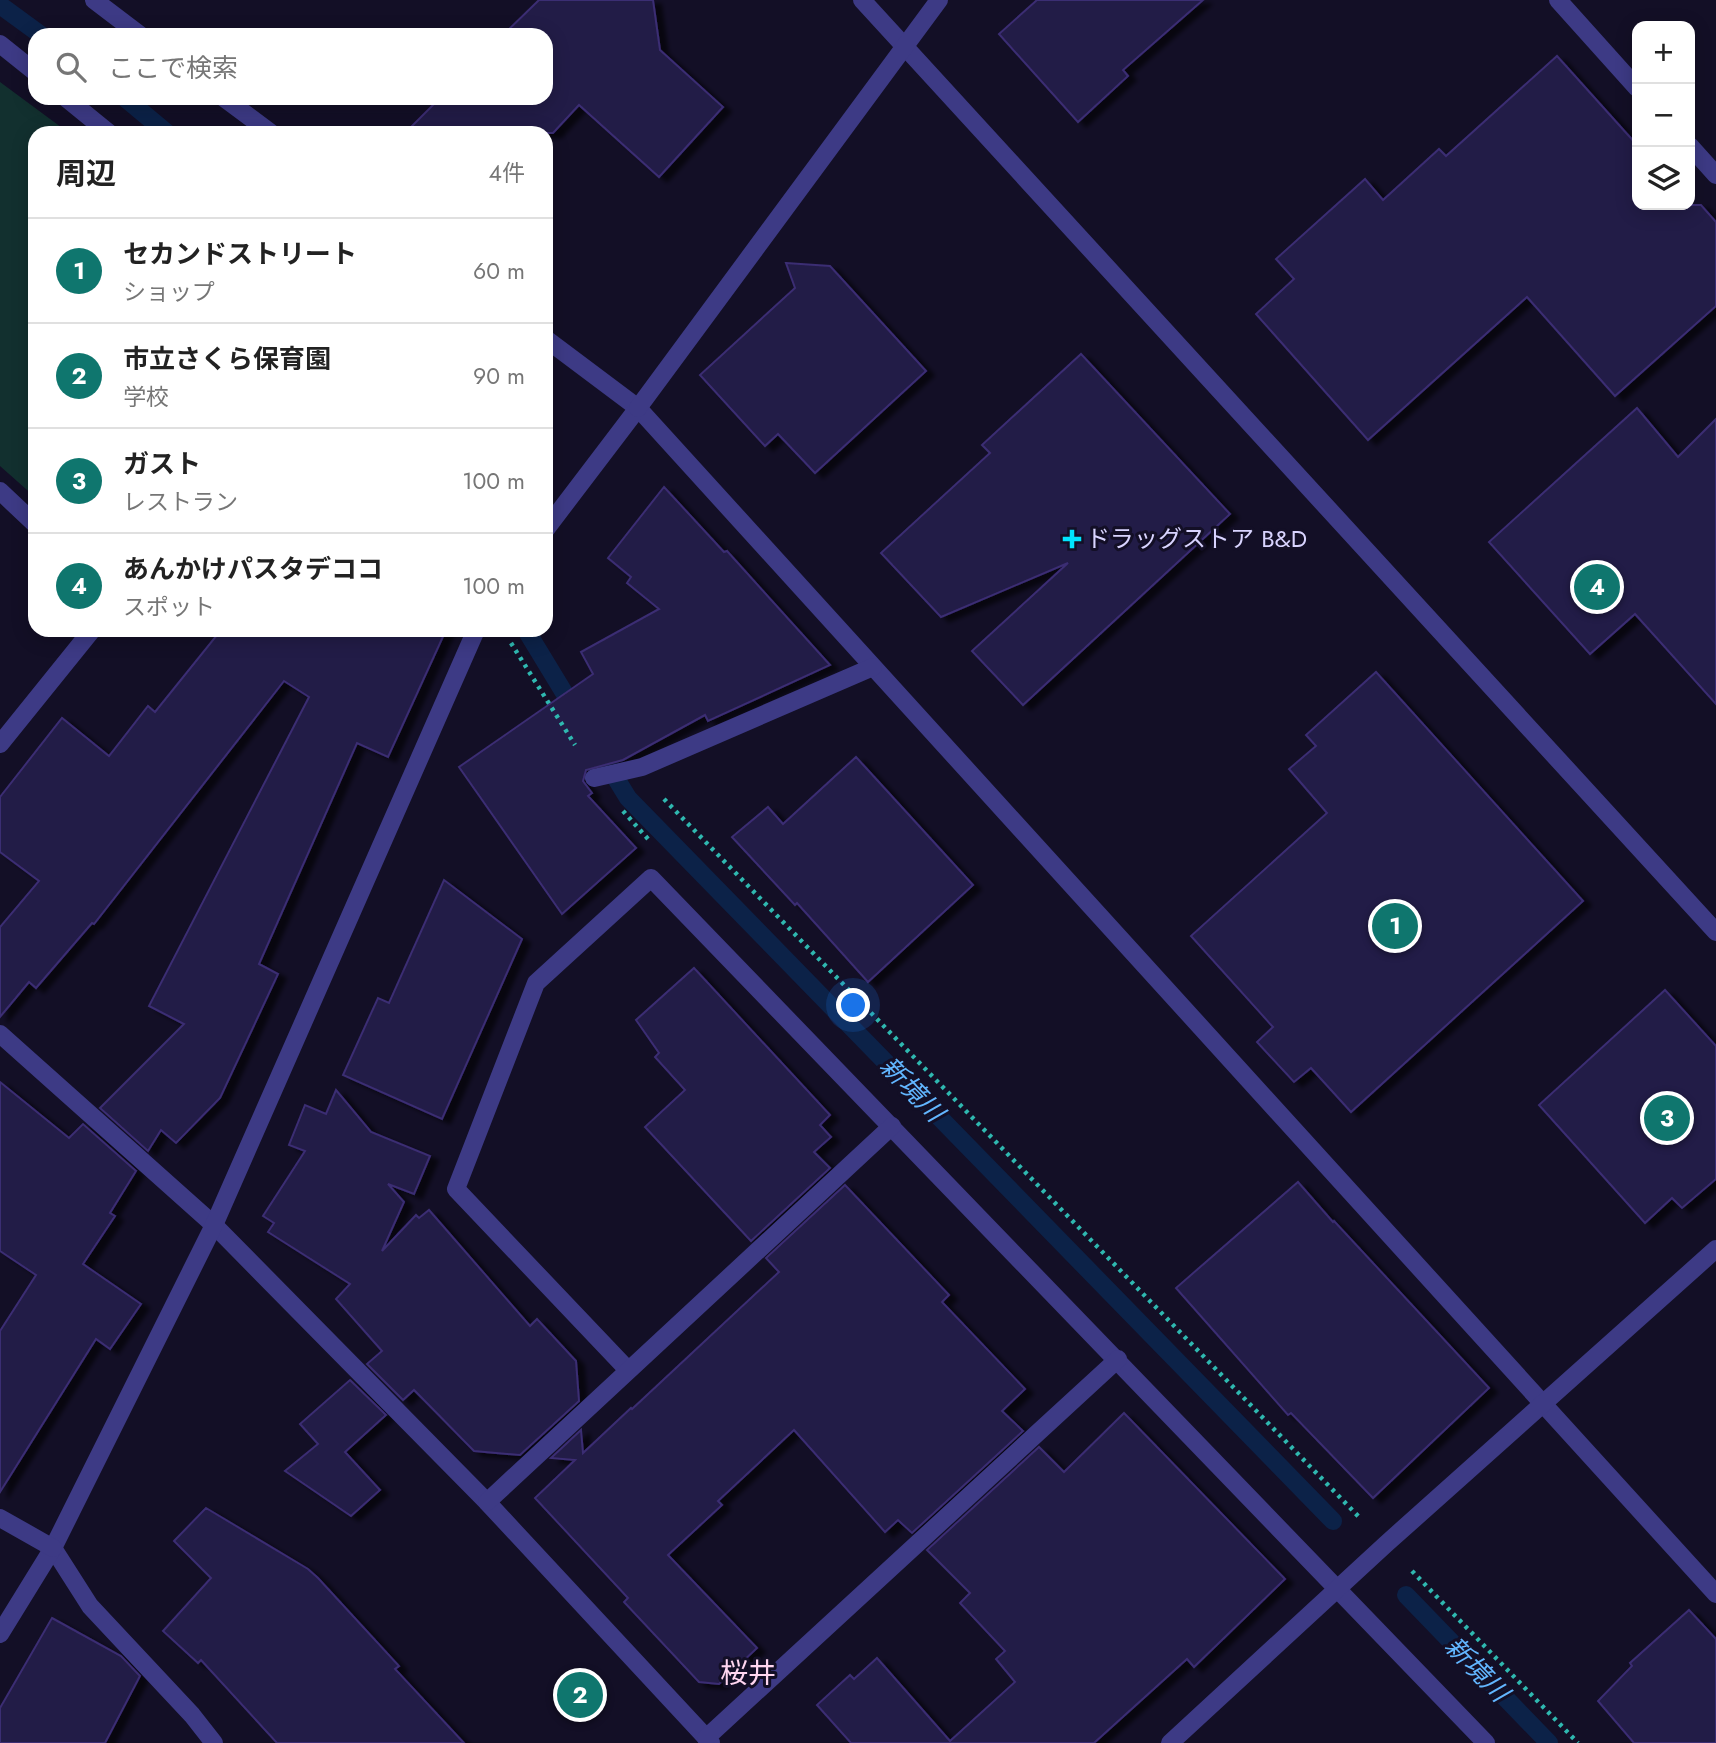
<!DOCTYPE html>
<html lang="ja">
<head>
<meta charset="utf-8">
<style>
  body { margin:0; font-family:Jost,"Noto Sans JP",sans-serif; background:#f6f6f6; color:#222 }
  .controls { position:absolute; right:21px; top:21px; display:grid; overflow:hidden; border-radius:14px; box-shadow:0 4px 18px #0003 }
  .controls button { width:63px; height:63px; display:grid; place-items:center; padding:0; border:0; border-bottom:2px solid #e0e0e0; background:#fff; color:#222; font:35px sans-serif }
  .you { position:absolute; left:854px; top:1006px; width:24px; height:24px; margin:-18px; border:5px solid #fff; border-radius:50%; background:#1a73e8; box-shadow:0 0 0 10px #1a73e833 }
  .badge { display:grid; place-items:center; width:46px; height:46px; border-radius:50%; background:#0f766e; color:#fff; font-size:23px; font-weight:700 }
  .pin { position:absolute; translate:-50% -50%; border:4px solid #fff; box-shadow:0 2px 7px #0006 }
  .list { margin:0; padding:0; list-style:none }
  h2 { display:flex; justify-content:space-between; align-items:center; height:91px; margin:0; padding:0 28px; font-size:30px }
  h2 small { font-size:23px; font-weight:400; color:#767676 }
  .list li { display:grid; grid-template-columns:46px 1fr auto; gap:21px; align-items:center; box-sizing:border-box; height:105px; padding:0 28px; border-top:2px solid #e0e0e0 }
  .list b { display:block; font-size:26px; white-space:nowrap }
  .list p { margin:0; font-size:23px; white-space:nowrap; color:#767676 }
  .list em { font-size:23px; font-style:normal; color:#767676 }
  .icon { flex:none; width:38px; height:38px; fill:none; stroke:currentColor; stroke-width:2; stroke-linecap:round; stroke-linejoin:round }
  .map { position:relative; flex:none; width:1716px; height:1743px; overflow:hidden }
  .search { position:absolute; background:#fff; box-shadow:0 4px 18px #0003; left:28px; top:28px; width:525px; height:77px; display:flex; align-items:center; gap:18px; box-sizing:border-box; padding:0 24px; border-radius:21px; color:#767676; font-size:26px }
  .panel { position:absolute; background:#fff; box-shadow:0 4px 18px #0003; left:28px; top:126px; width:525px; height:511px; border-radius:21px }
  .map>svg:first-child { display:block }
  .green { fill:#12302f }
  .lines { fill:none; stroke-linecap:round; stroke-linejoin:round }
  .stream { stroke:#0c2248; stroke-width:18 }
  .building { fill:#241b47; stroke:#3b2d73; stroke-width:2; filter:url(#shadow) }
  .path { stroke:#2fb8b0; stroke-width:4.5; stroke-dasharray:3.5 5; stroke-linecap:butt }
  .minor { stroke:#3d3a85; stroke-width:18 }
  .tertiary { stroke:#3d3a85; stroke-width:18 }
  .poi-dot { fill:#00e5ff; stroke:#130f26; stroke-width:2.5 }
  .labels { text-anchor:middle; stroke-width:6; stroke-linejoin:round; paint-order:stroke }
  .poi-label { font-size:24px; fill:#d9d4ff; stroke:#130f26; text-anchor:start }
  .water-label { font-size:26px; font-style:italic; fill:#62b6ff; stroke:#130f26 }
  .quarter-label { font-size:28px; fill:#ffd6f0; stroke:#130f26 }
</style>
</head>
<body>
<div class="map">
<svg width="1716" height="1743" viewBox="0 0 1716 1743">
  <defs>
    <filter id="shadow"><feDropShadow dx="8" dy="4.5" stdDeviation="2" flood-color="#0009"/></filter>
  </defs>
  <rect width="100%" height="100%" fill="#130f26"/>
  <path class="green" d="M0,82L69,133H35V497L0,466Z"/>
  <g class="lines">
    <g class="stream">
      <path d="M0,5L41,35"/>
      <path d="M125,98L167,133"/>
      <path d="M526,630L577,714"/>
      <path d="M595,744L628,798L1333,1521"/>
      <path d="M1406,1595L1549,1743"/>
    </g>
  </g>
  <g class="building">
    <path d="M539,0H653L660,50L723,107L659,177L579,105L553,133H405L440,98H546V35H503Z"/>
    <path d="M1037,0H1203L1123,70L1128,76L1078,122L999,34Z"/>
    <path d="M1557,56L1637,145V205H1701L1716,222V306L1615,396L1527,297L1368,440L1256,314L1294,279L1276,259L1365,179L1383,200L1439,149L1446,156Z"/>
    <path d="M786,263L830,266L926,371L815,473L778,434L765,446L700,375L795,288Z"/>
    <path d="M1081,354L1230,514L1023,705L972,651L1068,563L941,617L881,553L990,453L982,445Z"/>
    <path d="M1637,408L1678,457L1716,419V704L1635,614L1590,654L1489,542Z"/>
    <path d="M664,487L724,552L727,551L830,665L708,721L705,715L623,760L586,770L583,781L592,793L588,796L636,848L562,914L459,767L593,674L581,652L659,609L627,583L631,577L608,558Z"/>
    <path d="M221,630H446L388,757L357,743L259,964L278,974L220,1098L176,1143L161,1130L148,1151L100,1108L184,1024L149,1006L309,697L284,681L94,924L92,923L36,988L29,982L0,1017V927L39,881L0,852V797L62,718L109,756L148,706L155,712Z"/>
    <path d="M1376,672L1583,901L1351,1112L1311,1068L1294,1082L1257,1042L1273,1027L1191,936L1327,813L1289,769L1316,746L1306,735Z"/>
    <path d="M856,757L973,885L868,982L797,903L795,905L732,837L768,807L783,824Z"/>
    <path d="M444,880L522,939L442,1119L343,1075L378,998L389,1003Z"/>
    <path d="M694,968L830,1115L820,1125L831,1137L814,1152L830,1168L751,1241L645,1127L685,1090L655,1057L659,1053L636,1020Z"/>
    <path d="M1665,990L1716,1046V1179L1682,1208L1672,1198L1645,1223L1539,1105Z"/>
    <path d="M0,1082L69,1138L83,1124L136,1171L110,1213L115,1216L83,1264L141,1304L110,1349L96,1339L0,1492V1331L36,1275L0,1251Z"/>
    <path d="M336,1090L371,1132L430,1156L414,1194L388,1184L404,1202L382,1251L416,1215L419,1218L429,1210L530,1326L537,1319L576,1361L579,1401L520,1455L474,1451L414,1390L403,1400L367,1364L382,1351L336,1299L350,1284L268,1232L274,1223L263,1216L305,1151L289,1145L305,1105L326,1114Z"/>
    <path d="M1298,1182L1333,1222L1334,1221L1489,1388L1373,1498L1291,1413L1288,1415L1176,1288Z"/>
    <path d="M845,1185L949,1295L942,1302L1025,1389L1002,1411L1023,1431L912,1533L898,1520L885,1532L794,1430L718,1501L722,1505L668,1555L757,1648L719,1684L699,1682L624,1602L628,1598L535,1498L575,1460L551,1458L581,1430L583,1453L631,1408L632,1409L779,1272L766,1258Z"/>
    <path d="M350,1380L386,1415L345,1452L380,1490L351,1516L285,1471L318,1444L300,1424Z"/>
    <path d="M1124,1413L1285,1579L1194,1667L1187,1659L1094,1743H851L817,1705L850,1675L854,1679L877,1658L950,1741L1015,1682L996,1659L1005,1651L960,1603L970,1593L927,1550L1039,1447L1064,1472Z"/>
    <path d="M206,1508L308,1569L318,1578L399,1666L395,1669L464,1743H277L201,1660L198,1663L163,1631L211,1578L174,1541Z"/>
    <path d="M1689,1610L1716,1639V1743H1634L1598,1701L1632,1666L1630,1663Z"/>
    <path d="M52,1618L121,1656L140,1676L105,1743H0V1708Z"/>
  </g>
  <g class="lines">
    <g class="path">
      <path d="M511,643L575,745"/>
      <path d="M664,799L1359,1517"/>
      <path d="M623,811L648,839"/>
      <path d="M1412,1571L1578,1743"/>
    </g>
    <g class="minor">
      <path d="M94,0L140,35"/>
      <path d="M1558,0L1637,88"/>
      <path d="M0,44L35,72"/>
      <path d="M66,98L109,133"/>
      <path d="M224,98L271,133"/>
      <path d="M1690,146L1716,175"/>
      <path d="M546,339L638,408L1716,1594"/>
      <path d="M0,491L35,524"/>
      <path d="M546,529L638,408"/>
      <path d="M0,744L92,630"/>
      <path d="M594,778L642,767L873,667"/>
      <path d="M0,1034L214,1225L487,1502L711,1743"/>
      <path d="M628,1370L456,1189L536,983L651,878L1486,1743"/>
      <path d="M487,1502L892,1126"/>
      <path d="M53,1548L90,1606L192,1715L214,1743"/>
      <path d="M0,1634L53,1548L214,1225L476,630"/>
      <path d="M706,1738L1118,1359"/>
    </g>
    <g class="tertiary">
      <path d="M862,0L1716,932"/>
      <path d="M638,408L939,0"/>
      <path d="M0,1518L53,1548"/>
      <path d="M1170,1743L1386,1544L1716,1249"/>
    </g>
  </g>
  <path class="poi-dot" d="M1068.5 528.5h7v7h7v7h-7v7h-7v-7h-7v-7h7z"/>
  <g class="labels">
    <g class="poi-label">
      <text x="1086" y="547">ドラッグストア B&amp;D</text>
    </g>
    <g class="water-label">
      <text transform="translate(912 1089) rotate(46)" y="9">新境川</text>
      <text transform="translate(1477 1669) rotate(46)" y="9">新境川</text>
    </g>
    <g class="quarter-label">
      <text x="748" y="1683">桜井</text>
    </g>
  </g>
</svg>
<div class="controls">
<button>+</button>
<button>−</button>
<button><svg class="icon" aria-label="layers" viewBox="0 0 24 24"><path d="M12 4l9 5-9 5-9-5zM3 14l9 5 9-5"/></svg></button>
</div>
<div class="you"></div>
<div class="pin badge" style="left:1395px;top:926px">1</div>
<div class="pin badge" style="left:580px;top:1695px">2</div>
<div class="pin badge" style="left:1667px;top:1118px">3</div>
<div class="pin badge" style="left:1597px;top:587px">4</div>
<div class="search"><svg class="icon" aria-label="search" viewBox="0 0 24 24"><circle cx="10" cy="10" r="6"/><path d="M15 15l6 6"/></svg>ここで検索</div>
<section class="panel">
<h2>周辺<small>4件</small></h2>
<ul class="list">
<li><span class="badge">1</span><div><b>セカンドストリート</b><p>ショップ</p></div><em>60 m</em></li>
<li><span class="badge">2</span><div><b>市立さくら保育園</b><p>学校</p></div><em>90 m</em></li>
<li><span class="badge">3</span><div><b>ガスト</b><p>レストラン</p></div><em>100 m</em></li>
<li><span class="badge">4</span><div><b>あんかけパスタデココ</b><p>スポット</p></div><em>100 m</em></li>
</ul>
</section>
</div>
</body>
</html>
